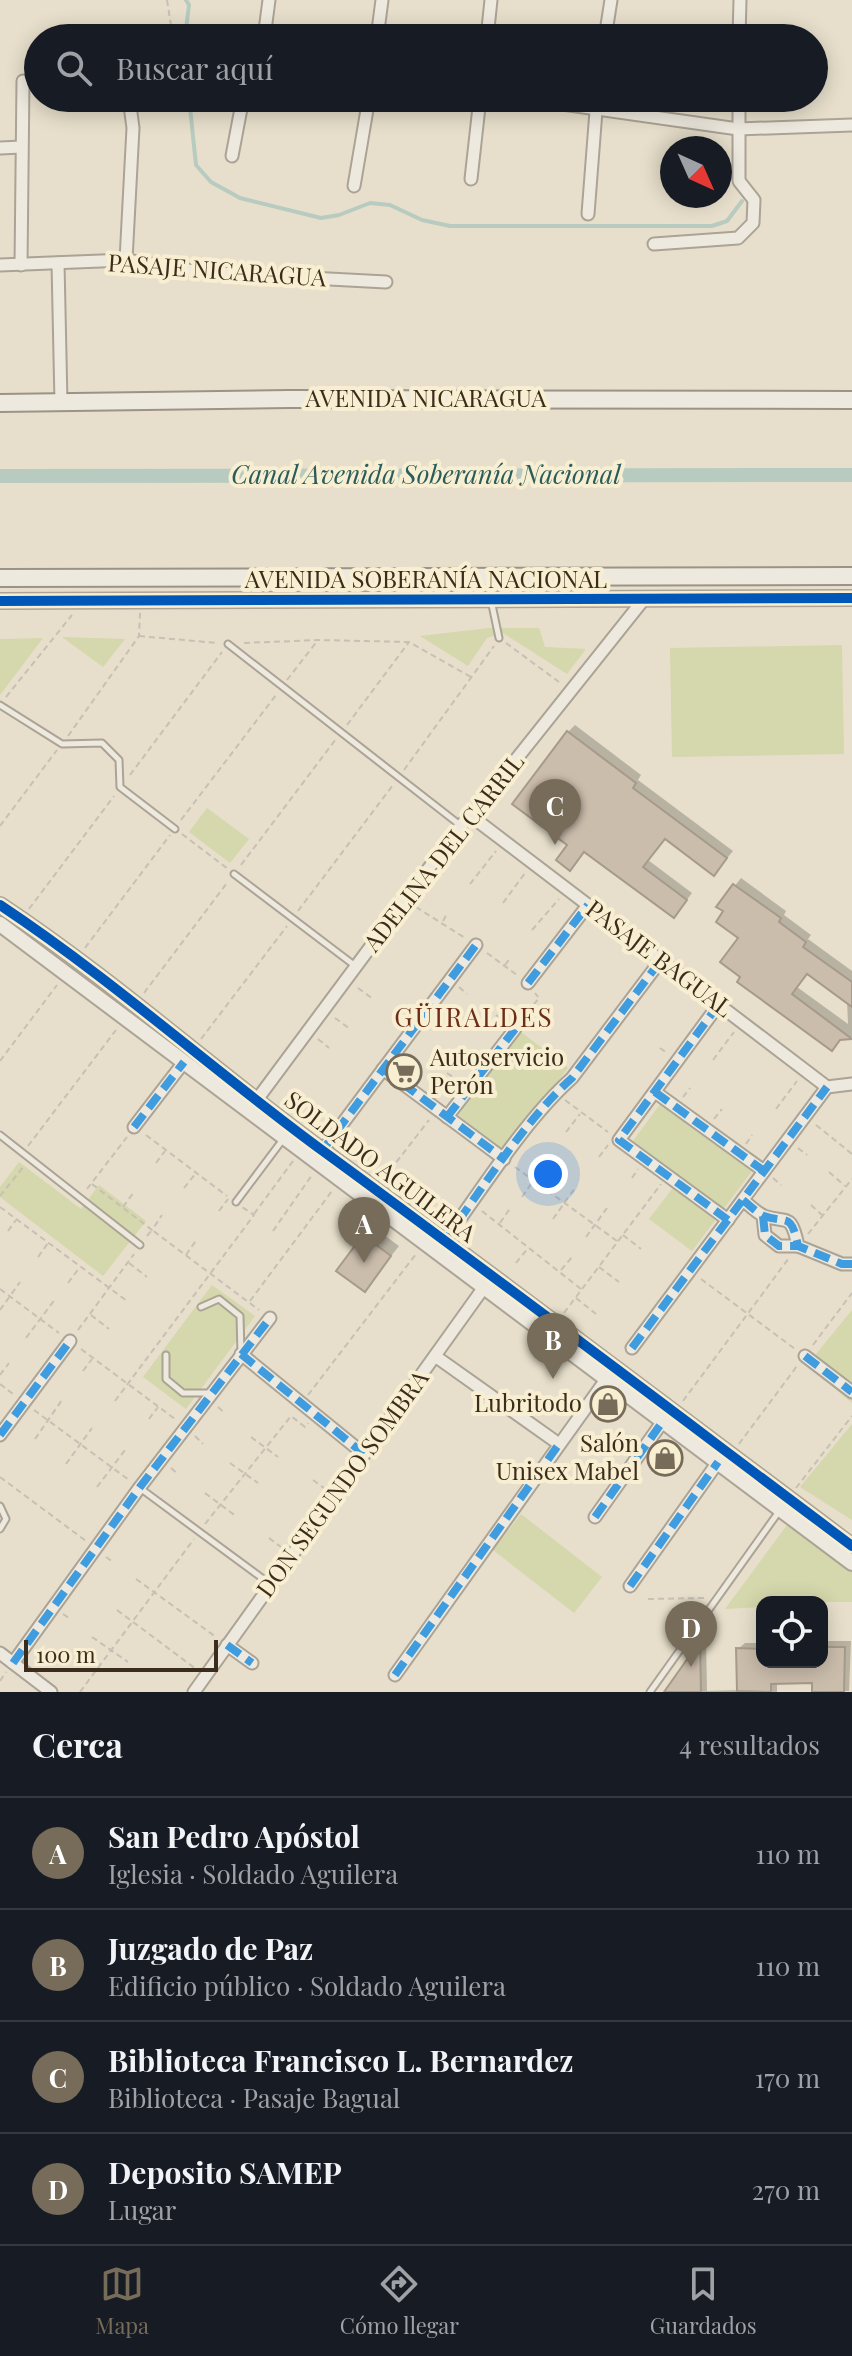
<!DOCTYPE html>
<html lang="es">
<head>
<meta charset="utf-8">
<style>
  body { margin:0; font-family:"Playfair Display",serif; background:#242831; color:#f1f3f6 }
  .controls { position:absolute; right:24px; bottom:24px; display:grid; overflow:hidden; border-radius:16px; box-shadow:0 4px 20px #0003 }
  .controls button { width:72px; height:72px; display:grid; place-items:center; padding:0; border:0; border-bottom:2px solid #363941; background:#171b24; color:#f1f3f6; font:40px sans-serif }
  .compass { position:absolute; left:660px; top:136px; width:72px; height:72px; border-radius:50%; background:#171b24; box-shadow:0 4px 20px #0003; rotate:135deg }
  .scale { position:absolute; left:24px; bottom:20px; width:194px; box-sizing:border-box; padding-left:8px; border:4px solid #3b2c1c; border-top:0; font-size:22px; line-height:28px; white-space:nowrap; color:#3b2c1c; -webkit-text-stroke:6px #f8eed1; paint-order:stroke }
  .you { position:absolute; left:548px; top:1174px; width:28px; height:28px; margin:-20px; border:6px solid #fff; border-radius:50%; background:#1a73e8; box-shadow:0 0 0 12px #1a73e833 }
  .badge { display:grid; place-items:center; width:52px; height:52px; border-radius:50%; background:#776b59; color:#fff; font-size:26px; font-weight:700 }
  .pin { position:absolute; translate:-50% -66px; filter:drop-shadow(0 2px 4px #0008) }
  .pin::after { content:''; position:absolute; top:42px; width:28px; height:24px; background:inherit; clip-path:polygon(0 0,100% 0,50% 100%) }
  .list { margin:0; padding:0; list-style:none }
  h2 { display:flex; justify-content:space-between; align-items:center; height:104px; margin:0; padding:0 32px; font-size:34px }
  h2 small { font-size:26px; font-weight:400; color:#9ea1a6 }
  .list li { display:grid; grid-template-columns:52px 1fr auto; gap:24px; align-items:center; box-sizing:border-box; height:112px; padding:0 32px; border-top:2px solid #363941 }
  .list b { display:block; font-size:30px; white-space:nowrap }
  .list p { margin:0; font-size:26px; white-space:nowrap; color:#9ea1a6 }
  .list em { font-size:26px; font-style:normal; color:#9ea1a6 }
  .icon { flex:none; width:44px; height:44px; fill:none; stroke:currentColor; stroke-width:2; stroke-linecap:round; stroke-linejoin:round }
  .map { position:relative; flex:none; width:852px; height:1692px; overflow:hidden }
  .search { position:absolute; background:#171b24; box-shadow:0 4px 20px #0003; left:24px; right:24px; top:24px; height:88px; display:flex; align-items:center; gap:20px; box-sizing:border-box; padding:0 28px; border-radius:44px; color:#9ea1a6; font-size:30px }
  .sheet { height:552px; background:#171b24 }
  nav { display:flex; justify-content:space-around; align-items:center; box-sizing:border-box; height:112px; border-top:2px solid #363941; background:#171b24; font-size:22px; color:#9ea1a6 }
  nav a { display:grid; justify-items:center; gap:4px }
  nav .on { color:#776b59 }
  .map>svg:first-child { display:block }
  .green { fill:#d5d7ac }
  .shadow { fill:#0003; fill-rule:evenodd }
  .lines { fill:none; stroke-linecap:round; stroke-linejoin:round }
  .stream { stroke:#b8cbc0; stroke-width:4 }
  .canal { stroke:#b8cbc0; stroke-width:14 }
  .building { fill:#cbbdac; stroke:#a79a8a; stroke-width:2 }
  .service-casing { stroke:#aba395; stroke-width:9 }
  .minor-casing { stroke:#aba395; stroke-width:15 }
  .tertiary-casing { stroke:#aba395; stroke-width:18 }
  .secondary-casing { stroke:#9b9385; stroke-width:20 }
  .path { stroke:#c6c0b5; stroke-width:2; stroke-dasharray:6 4; stroke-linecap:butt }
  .service { stroke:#eee9de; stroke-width:5 }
  .minor { stroke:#eee9de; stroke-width:11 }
  .tertiary { stroke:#eee9de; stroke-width:14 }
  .secondary { stroke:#eee9de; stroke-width:16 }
  .quiet { stroke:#3f9cdf; stroke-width:8; stroke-dasharray:16 8; stroke-linecap:butt }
  .cycleway-casing { stroke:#f8eed1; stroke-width:15 }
  .cycleway { stroke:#0057b8; stroke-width:10 }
  .labels { text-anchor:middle; stroke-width:8; stroke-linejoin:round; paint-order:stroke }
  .street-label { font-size:24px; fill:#3b2c1c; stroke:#f8eed1 }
  .poi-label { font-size:24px; fill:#3b2c1c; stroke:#f8eed1; text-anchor:end }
  .water-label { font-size:26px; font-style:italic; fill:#2a5c5b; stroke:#f8eed1 }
  .neighbourhood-label { font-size:26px; letter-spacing:2px; fill:#6b2c18; stroke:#f8eed1 }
</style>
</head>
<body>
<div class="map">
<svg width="852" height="1692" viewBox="0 0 852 1692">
  <rect width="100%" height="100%" fill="#e7dfcb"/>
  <g class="green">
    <path d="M489,628H539L545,647L586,649L567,674L503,633L487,638L468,666L420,636Z"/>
    <path d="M62,637L125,639L103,667Z"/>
    <path d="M43,638L0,695V639Z"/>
    <path d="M842,645L844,754L672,757L670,648Z"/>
    <path d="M207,808L249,839L230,863L189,832Z"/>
    <path d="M0,913L186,1050L183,1054L0,918Z"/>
    <path d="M521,1032L568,1068L505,1151L458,1115Z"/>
    <path d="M661,1103L752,1171L692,1251L649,1219L681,1177L633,1141Z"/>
    <path d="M19,1162L81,1209L99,1185L146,1221L103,1276L0,1197V1187Z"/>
    <path d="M212,1285L255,1316L186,1409L143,1377Z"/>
    <path d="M852,1310V1403L807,1365Z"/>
    <path d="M852,1424V1520L800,1487Z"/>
    <path d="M521,1514L602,1577L574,1613L493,1550Z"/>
    <path d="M787,1525L852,1572V1602H762V1607L725,1609Z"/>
  </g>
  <g class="shadow">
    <path d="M575,725L641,775L638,780L733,851L714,874L665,837L648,860L692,893L680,909L585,850L570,845L568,732Z"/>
    <path d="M741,878L786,911L784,915L811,935L808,939L852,971V1037L842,1038L832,1048L743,976L740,937L726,911L719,906ZM808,973L847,1001L848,1024L797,987Z"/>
    <path d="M373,1227L399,1246L365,1289L364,1236Z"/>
    <path d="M706,1638L707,1691L739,1690L738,1649L745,1643H762V1662H822V1641H851L849,1691L814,1692V1681L777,1682V1692H666Z"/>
  </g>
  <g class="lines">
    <g class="stream">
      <path d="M185,38L189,5L186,0"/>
      <path d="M189,98L196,165L211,182L240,198L321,218L339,215L370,203L390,205L422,220L450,226H712L727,221L742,201"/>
    </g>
    <path class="canal" d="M0,476L852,475"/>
  </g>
  <g class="building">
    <path d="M567,731L636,783L633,788L727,858L714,876L665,839L643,867L687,900L674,918L584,852L570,871L556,860L567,845L512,804Z"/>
    <path d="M733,884L781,918L779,922L806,942L803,947L852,982V1007L807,974L792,994L852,1039L840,1040L832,1051L737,982L740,977L720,962L738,938L716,922L723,911L716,907Z"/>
    <path d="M363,1235L391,1256L365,1292L336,1271Z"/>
    <path d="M700,1641L701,1692H664Z"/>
    <path d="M822,1647H845L844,1692H812V1683L771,1684V1692L737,1691L736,1648L762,1649V1662H822Z"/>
  </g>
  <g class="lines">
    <defs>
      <g id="service">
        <path d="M491,600L499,638"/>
        <path d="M228,644L460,825"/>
        <path d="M0,705L62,744L102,743L119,760L120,787L175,829"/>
        <path d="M234,874L354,965"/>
        <path d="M0,1135L140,1245"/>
        <path d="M236,1202L284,1138"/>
        <path d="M201,1307L219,1299L240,1316L241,1353"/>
        <path d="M166,1355V1379L183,1393H209"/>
        <path d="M140,1488L270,1584"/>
        <path d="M0,1506L6,1519L0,1529"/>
        <path d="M650,1692L780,1510"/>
      </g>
      <g id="minor">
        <path d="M264,38L269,0"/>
        <path d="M377,38L382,0"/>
        <path d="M487,38L491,0"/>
        <path d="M605,38L611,0"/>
        <path d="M739,38L740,0"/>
        <path d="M520,98L738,129L852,125"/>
        <path d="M0,148L21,147"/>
        <path d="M232,156L243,98"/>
        <path d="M471,179L480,98"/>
        <path d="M354,186L369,98"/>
        <path d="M588,214L597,98"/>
        <path d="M654,244L738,238L753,223L754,200L739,181V98"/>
        <path d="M126,260L133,128L129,98"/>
        <path d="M58,263L61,403"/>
        <path d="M0,265L126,260L200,272L386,282"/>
        <path d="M21,265L23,81"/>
        <path d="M471,816L827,1087L852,1084"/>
        <path d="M528,983L588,905"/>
        <path d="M719,1004L619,1140L728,1220"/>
        <path d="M383,1069L504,1159"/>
        <path d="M655,1092L764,1171"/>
        <path d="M253,1105L461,825L471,816L644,599"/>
        <path d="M447,1117L515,1029"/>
        <path d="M134,1127L184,1062"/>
        <path d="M322,1151L476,945"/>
        <path d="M743,1200C749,1205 757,1213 764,1216C788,1224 791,1212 798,1246L842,1264H852"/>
        <path d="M763,1216L765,1235L779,1246H798"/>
        <path d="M445,1240C482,1189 526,1119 572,1078L661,960"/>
        <path d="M632,1348L827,1087"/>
        <path d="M241,1354L364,1454"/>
        <path d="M435,1356L559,1444"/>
        <path d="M805,1356L852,1392"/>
        <path d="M0,1435L70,1341"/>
        <path d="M595,1517L663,1421"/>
        <path d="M630,1586L718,1462"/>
        <path d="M227,1645L252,1663"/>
        <path d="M0,1653L51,1692"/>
        <path d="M13,1663L140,1487L270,1318"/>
        <path d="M395,1675L610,1374"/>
        <path d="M194,1692L487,1283"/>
      </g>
      <g id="tertiary">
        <path d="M0,601L852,598"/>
        <path d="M0,905C113,980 214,1071 323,1151C501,1281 676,1414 852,1546"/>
        <path d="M0,924L852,1563"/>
      </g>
      <g id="secondary">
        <path d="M0,403L289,399L852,400"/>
        <path d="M0,578L852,576"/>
      </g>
    </defs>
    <use href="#service" class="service-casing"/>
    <use href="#minor" class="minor-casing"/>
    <use href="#tertiary" class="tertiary-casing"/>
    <use href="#secondary" class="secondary-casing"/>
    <g class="path">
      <path d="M167,0L173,38"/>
      <path d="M139,636L217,643"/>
      <path d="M244,643L318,640L409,642L471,677"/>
      <path d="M506,643L559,682"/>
      <path d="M287,680L318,640"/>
      <path d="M6,697L72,615"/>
      <path d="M347,725L409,642"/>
      <path d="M68,736L139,636L140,613"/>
      <path d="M404,770L494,646"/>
      <path d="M130,775L222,652"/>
      <path d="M181,820L276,695"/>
      <path d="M0,826L57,750"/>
      <path d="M182,834L228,869"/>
      <path d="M241,865L336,739"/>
      <path d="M470,884L496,851"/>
      <path d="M503,903L525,873"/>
      <path d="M416,907L465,938"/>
      <path d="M29,909L114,796"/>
      <path d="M298,911L393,785"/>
      <path d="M443,921L448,912"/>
      <path d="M532,930L559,899"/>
      <path d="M85,948L170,835"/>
      <path d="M487,953L517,975"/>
      <path d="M505,965L511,957"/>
      <path d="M459,987L467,994"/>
      <path d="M358,988L373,999"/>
      <path d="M144,993L227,883"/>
      <path d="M496,1015L506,1022"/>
      <path d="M335,1018L350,1029"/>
      <path d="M434,1020L443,1027"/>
      <path d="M521,1020L539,998L535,993"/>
      <path d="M201,1039L287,926"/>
      <path d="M318,1039L329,1048"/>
      <path d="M660,1048L667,1053"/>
      <path d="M713,1060L734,1032"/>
      <path d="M0,1061L57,985"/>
      <path d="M447,1073L459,1081"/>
      <path d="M683,1097L690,1088"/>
      <path d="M565,1100L608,1132"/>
      <path d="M776,1109L797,1081"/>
      <path d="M714,1119L722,1109"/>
      <path d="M816,1125L852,1154"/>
      <path d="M566,1132L580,1114"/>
      <path d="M146,1135L227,1196"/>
      <path d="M746,1144L752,1135"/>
      <path d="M28,1146L116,1030"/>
      <path d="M798,1148L807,1155"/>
      <path d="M599,1157L608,1145"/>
      <path d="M156,1163L165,1151"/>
      <path d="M515,1167L617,1241"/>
      <path d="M829,1172L845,1186"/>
      <path d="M384,1178L429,1120"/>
      <path d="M632,1178L638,1169"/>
      <path d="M773,1178L781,1185"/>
      <path d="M92,1184L152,1230L162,1215"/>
      <path d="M184,1188L196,1173"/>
      <path d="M87,1189L127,1137"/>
      <path d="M0,1196L24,1166"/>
      <path d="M522,1197L545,1164"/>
      <path d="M811,1205L822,1215"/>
      <path d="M0,1207L127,1301"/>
      <path d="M123,1207L134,1192"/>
      <path d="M219,1211L228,1199"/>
      <path d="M482,1211L581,1289"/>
      <path d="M254,1214L293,1161"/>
      <path d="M553,1219L575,1188"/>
      <path d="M500,1223L511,1207"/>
      <path d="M8,1231L16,1220"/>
      <path d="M273,1231L312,1175"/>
      <path d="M808,1234L852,1179"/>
      <path d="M623,1235L641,1249"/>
      <path d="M147,1236L152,1230L259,1310"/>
      <path d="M586,1237L607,1208"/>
      <path d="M186,1255L197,1239"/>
      <path d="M38,1257L48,1243"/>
      <path d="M129,1263L147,1277"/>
      <path d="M516,1263L528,1248"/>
      <path d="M599,1267L619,1282"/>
      <path d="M561,1270L573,1256"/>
      <path d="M701,1279L795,1349"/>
      <path d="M68,1283L80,1267"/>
      <path d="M0,1289L59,1333"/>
      <path d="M576,1298L596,1314"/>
      <path d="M250,1301L332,1191"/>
      <path d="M0,1310L20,1282"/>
      <path d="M564,1313L661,1184"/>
      <path d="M91,1315L109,1329"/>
      <path d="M78,1330L134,1254"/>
      <path d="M26,1338L56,1298"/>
      <path d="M813,1345L852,1293"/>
      <path d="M81,1349L175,1419"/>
      <path d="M83,1371L92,1359"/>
      <path d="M0,1375L9,1363"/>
      <path d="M0,1384L13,1394"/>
      <path d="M308,1395L416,1254"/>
      <path d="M115,1401L254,1215L242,1207"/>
      <path d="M683,1401L789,1258"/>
      <path d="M218,1407L225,1413"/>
      <path d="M34,1410L129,1480"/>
      <path d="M149,1419L158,1407"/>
      <path d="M195,1436L203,1444"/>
      <path d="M251,1437L278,1457"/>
      <path d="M35,1439L62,1400"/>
      <path d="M739,1444L797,1366"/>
      <path d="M230,1463L258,1483"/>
      <path d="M66,1464L92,1428"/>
      <path d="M171,1468L178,1474"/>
      <path d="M0,1477L86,1541"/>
      <path d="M313,1480L324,1488"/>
      <path d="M97,1487L125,1450"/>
      <path d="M796,1488L852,1416"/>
      <path d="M205,1493L237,1517"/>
      <path d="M205,1524L291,1416L305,1427L308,1423"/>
      <path d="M269,1538L281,1547"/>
      <path d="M106,1557L113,1562"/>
      <path d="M136,1579L216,1637"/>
      <path d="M648,1599L705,1598"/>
      <path d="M117,1610L196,1669"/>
      <path d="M63,1614L69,1618"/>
      <path d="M92,1637L128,1662"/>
      <path d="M0,1681L6,1672"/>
      <path d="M80,1692L194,1539"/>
    </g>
    <use href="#service" class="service"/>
    <use href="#minor" class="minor"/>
    <use href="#tertiary" class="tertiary"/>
    <use href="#secondary" class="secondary"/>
    <g class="quiet">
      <path d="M528,983L588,905"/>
      <path d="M719,1004L619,1140L728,1220"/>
      <path d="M383,1069L504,1159"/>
      <path d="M655,1092L764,1171"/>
      <path d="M447,1117L515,1029"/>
      <path d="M134,1127L184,1062"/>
      <path d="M322,1151L476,945"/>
      <path d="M743,1200C749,1205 757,1213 764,1216C788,1224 791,1212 798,1246L842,1264H852"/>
      <path d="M763,1216L765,1235L779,1246H798"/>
      <path d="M445,1240C482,1189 526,1119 572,1078L661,960"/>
      <path d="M632,1348L827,1087"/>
      <path d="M241,1354L364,1454"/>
      <path d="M805,1356L852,1392"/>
      <path d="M0,1435L70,1341"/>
      <path d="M595,1517L663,1421"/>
      <path d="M630,1586L718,1462"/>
      <path d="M227,1645L252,1663"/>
      <path d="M13,1663L140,1487L270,1318"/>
      <path d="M395,1675L559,1444"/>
    </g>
    <defs>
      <g id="cycleway">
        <path d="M0,601L852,598"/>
        <path d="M0,905C113,980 214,1071 323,1151C501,1281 676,1414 852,1546"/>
      </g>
    </defs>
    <use href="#cycleway" class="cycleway-casing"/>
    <use href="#cycleway" class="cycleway"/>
  </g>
  <defs>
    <symbol id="supermarket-ring" viewBox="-11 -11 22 22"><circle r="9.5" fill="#f8eed1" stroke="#776b59" stroke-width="1.5"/><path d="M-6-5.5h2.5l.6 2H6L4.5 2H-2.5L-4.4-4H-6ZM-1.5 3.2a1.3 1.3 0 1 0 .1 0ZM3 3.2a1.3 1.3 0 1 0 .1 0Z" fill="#776b59"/></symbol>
    <symbol id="shop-ring" viewBox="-11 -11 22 22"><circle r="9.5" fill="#f8eed1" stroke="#776b59" stroke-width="1.5"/><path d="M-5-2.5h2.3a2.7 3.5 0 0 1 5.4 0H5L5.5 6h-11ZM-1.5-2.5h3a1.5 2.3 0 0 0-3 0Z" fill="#776b59"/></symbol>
  </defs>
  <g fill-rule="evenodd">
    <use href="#supermarket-ring" x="384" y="1052" width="40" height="40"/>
    <use href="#shop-ring" x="588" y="1384" width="40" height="40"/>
    <use href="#shop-ring" x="645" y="1438" width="40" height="40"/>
  </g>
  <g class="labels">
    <g class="street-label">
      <text transform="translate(217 271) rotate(4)" y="8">PASAJE NICARAGUA</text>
      <text x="426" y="407">AVENIDA NICARAGUA</text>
      <text x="426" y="588">AVENIDA SOBERANÍA NACIONAL</text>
      <text transform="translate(444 853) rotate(-52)" y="8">ADELINA DEL CARRIL</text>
      <text transform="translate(659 959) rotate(37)" y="8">PASAJE BAGUAL</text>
      <text transform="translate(380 1167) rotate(37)" y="8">SOLDADO AGUILERA</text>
      <text transform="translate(343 1484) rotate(-54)" y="8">DON SEGUNDO SOMBRA</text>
    </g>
    <g class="poi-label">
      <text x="430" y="1066" text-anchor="start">Autoservicio<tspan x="430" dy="28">Perón</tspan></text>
      <text x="582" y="1412">Lubritodo</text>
      <text x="639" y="1452">Salón<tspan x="639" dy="28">Unisex Mabel</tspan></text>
    </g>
    <g class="water-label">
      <text x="426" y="484">Canal Avenida Soberanía Nacional</text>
    </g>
    <g class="neighbourhood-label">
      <text x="474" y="1027">GÜIRALDES</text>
    </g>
  </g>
</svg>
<div class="controls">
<button><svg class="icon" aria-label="locate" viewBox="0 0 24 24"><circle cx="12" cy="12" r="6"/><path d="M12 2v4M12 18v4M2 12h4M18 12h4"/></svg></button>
</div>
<svg class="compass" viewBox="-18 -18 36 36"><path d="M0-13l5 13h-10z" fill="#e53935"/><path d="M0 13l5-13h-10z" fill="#9ea1a6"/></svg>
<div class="scale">100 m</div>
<div class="you"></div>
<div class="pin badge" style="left:364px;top:1263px">A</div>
<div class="pin badge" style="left:553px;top:1379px">B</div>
<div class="pin badge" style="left:555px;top:845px">C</div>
<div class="pin badge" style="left:691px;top:1667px">D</div>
<div class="search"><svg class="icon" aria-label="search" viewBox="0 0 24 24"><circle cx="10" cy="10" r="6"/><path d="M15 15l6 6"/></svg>Buscar aquí</div>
</div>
<section class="sheet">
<h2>Cerca<small>4 resultados</small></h2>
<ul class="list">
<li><span class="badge">A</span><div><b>San Pedro Apóstol</b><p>Iglesia · Soldado Aguilera</p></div><em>110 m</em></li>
<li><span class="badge">B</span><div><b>Juzgado de Paz</b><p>Edificio público · Soldado Aguilera</p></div><em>110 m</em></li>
<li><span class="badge">C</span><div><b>Biblioteca Francisco L. Bernardez</b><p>Biblioteca · Pasaje Bagual</p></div><em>170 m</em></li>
<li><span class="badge">D</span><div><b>Deposito SAMEP</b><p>Lugar</p></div><em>270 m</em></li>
</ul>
</section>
<nav>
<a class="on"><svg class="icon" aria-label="map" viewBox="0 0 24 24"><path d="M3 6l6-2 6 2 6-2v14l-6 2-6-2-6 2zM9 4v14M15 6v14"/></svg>Mapa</a>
<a><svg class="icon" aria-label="directions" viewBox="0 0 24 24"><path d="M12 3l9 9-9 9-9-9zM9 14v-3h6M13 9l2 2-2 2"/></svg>Cómo llegar</a>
<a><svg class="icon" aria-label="saved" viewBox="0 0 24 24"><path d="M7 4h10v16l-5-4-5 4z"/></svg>Guardados</a>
</nav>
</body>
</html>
